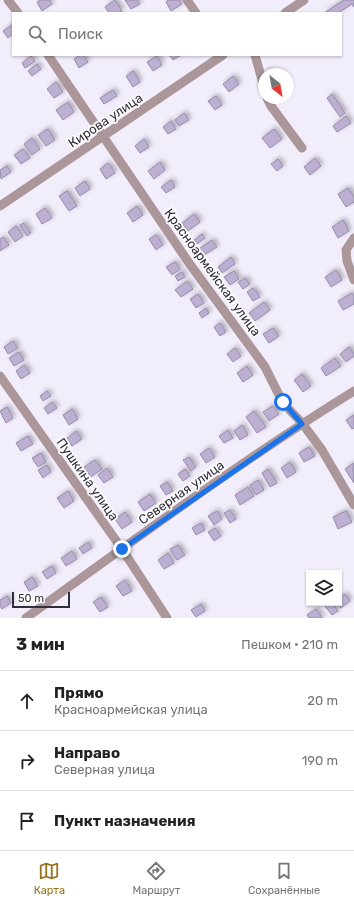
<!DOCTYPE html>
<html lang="ru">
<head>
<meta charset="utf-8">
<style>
  body { margin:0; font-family:Rubik,sans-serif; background:#f6f6f6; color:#222 }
  .controls { position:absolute; right:12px; bottom:12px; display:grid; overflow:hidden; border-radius:0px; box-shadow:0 1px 3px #0004 }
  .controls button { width:36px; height:36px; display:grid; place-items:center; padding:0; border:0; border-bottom:1px solid #e0e0e0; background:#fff; color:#222; font:20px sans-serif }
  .compass { position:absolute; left:258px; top:68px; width:36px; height:36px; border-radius:50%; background:#fff; box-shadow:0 1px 3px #0004; rotate:149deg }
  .scale { position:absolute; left:12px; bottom:10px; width:58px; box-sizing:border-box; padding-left:4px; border:2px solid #322d3a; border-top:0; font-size:11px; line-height:14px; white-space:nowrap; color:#322d3a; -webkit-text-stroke:3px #fdfdfd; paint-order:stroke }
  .stop { position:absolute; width:12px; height:12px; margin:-9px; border:3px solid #1a73e8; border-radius:50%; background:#fff }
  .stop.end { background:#1a73e8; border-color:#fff; box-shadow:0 1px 4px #0008 }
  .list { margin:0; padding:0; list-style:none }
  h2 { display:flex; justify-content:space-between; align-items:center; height:52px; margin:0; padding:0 16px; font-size:17px }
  h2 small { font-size:13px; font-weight:400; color:#767676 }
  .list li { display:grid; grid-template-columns:26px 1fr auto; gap:12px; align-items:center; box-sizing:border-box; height:60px; padding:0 16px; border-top:1px solid #e0e0e0 }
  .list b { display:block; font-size:15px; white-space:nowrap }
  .list p { margin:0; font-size:13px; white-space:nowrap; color:#767676 }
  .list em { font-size:13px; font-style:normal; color:#767676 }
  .icon { flex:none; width:22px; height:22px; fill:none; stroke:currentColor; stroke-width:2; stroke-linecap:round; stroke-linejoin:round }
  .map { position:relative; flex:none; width:354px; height:618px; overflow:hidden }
  .search { position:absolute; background:#fff; box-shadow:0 1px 3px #0004; left:12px; right:12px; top:12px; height:44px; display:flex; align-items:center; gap:10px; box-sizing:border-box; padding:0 14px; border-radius:0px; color:#767676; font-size:15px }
  .sheet { height:232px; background:#fff }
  nav { display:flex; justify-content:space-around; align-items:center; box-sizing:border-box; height:56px; border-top:1px solid #e0e0e0; background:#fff; font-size:11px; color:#767676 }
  nav a { display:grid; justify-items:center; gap:2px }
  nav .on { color:#98721d }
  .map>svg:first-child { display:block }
  .building { fill:#bcafd1; stroke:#978bab; filter:url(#shadow) }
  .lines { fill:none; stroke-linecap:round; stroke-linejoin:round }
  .minor { stroke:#ab9699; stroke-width:9 }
  .route { stroke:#1a73e8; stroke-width:5 }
  .labels { text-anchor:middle; stroke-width:3.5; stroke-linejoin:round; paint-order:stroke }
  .street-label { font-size:13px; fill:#322d3a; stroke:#fdfdfd }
</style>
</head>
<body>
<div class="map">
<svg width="354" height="618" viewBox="0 0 354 618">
  <defs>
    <filter id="shadow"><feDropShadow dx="2.5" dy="-2.5" stdDeviation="2" flood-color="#0004"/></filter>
  </defs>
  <rect width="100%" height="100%" fill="#f2edfb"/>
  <g class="building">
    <path d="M40,0H49L52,4L42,11L37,2Z"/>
    <path d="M115,0L122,11L119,13H109L105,7Z"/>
    <path d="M125,0H137L140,4L131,9Z"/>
    <path d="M168,0H179L182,4L171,11L166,2Z"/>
    <path d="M344,0H354V7L352,4L338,13H324Z"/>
    <path d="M12,25L13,26V34L8,38L3,31Z"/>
    <path d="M80,55H83L88,62L79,68L74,59Z"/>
    <path d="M169,55H181L173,60Z"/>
    <path d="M31,56L35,61L25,68L22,63Z"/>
    <path d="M157,56L162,65L153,71L147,62Z"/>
    <path d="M37,64L41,69L32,76L28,71Z"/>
    <path d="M133,71L140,82L133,87L126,76Z"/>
    <path d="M233,76L239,84L229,92L223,84Z"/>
    <path d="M56,82L63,92L54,98L47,89Z"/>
    <path d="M113,90L117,96L104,104L100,98Z"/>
    <path d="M332,94L345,113L340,117L327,98Z"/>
    <path d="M216,96L222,105L215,110L208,101Z"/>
    <path d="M68,102L74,112L63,120L56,110Z"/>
    <path d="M184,113L189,120L179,126L175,120Z"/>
    <path d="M346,116L351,123L337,132L333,126Z"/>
    <path d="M171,121L176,129L168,134L163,127Z"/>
    <path d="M48,129L55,140L46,146L38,135Z"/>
    <path d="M274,129L282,139L270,148L262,138Z"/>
    <path d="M32,138L40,149L32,155L24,144Z"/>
    <path d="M144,139L149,147L140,153L135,146Z"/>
    <path d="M23,149L30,158L21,164L14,155Z"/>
    <path d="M315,158L321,166L310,175L304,167Z"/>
    <path d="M278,159L283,166L277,171L271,164Z"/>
    <path d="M160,162L165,170L154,179L148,171Z"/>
    <path d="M108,163L115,173L106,179L100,169Z"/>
    <path d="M7,166L11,172L1,179L0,170Z"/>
    <path d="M171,180L175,187L166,193L161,187Z"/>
    <path d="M85,181L90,189L80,196L75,188Z"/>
    <path d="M348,188L354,197V202L346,207L338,194Z"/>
    <path d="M67,191L77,206L69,211L59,196Z"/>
    <path d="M137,206L143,215L133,222L127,213Z"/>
    <path d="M45,208L52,218L42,224L36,214Z"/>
    <path d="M194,214L200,222L188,231L182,223Z"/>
    <path d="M343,220L349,231L338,238L332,227Z"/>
    <path d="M24,223L31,233L27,236L20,225Z"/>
    <path d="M16,226L23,236L15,242L8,232Z"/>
    <path d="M202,234L205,238L197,244L194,240Z"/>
    <path d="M156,235L163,245L156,250L149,239Z"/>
    <path d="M3,237L9,245L0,251V239Z"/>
    <path d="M212,240L217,247L204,255L200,248Z"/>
    <path d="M231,257L235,264L222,273L218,267Z"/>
    <path d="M175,262L180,269L172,275L166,267Z"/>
    <path d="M336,270L342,280L331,287L325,277Z"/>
    <path d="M234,271L239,279L230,285L224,277Z"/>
    <path d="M182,272L185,277L178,281L175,276Z"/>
    <path d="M245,278L250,284L243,289L238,282Z"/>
    <path d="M187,281L193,289L181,297L175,290Z"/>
    <path d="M253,288L260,297L253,301L247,292Z"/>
    <path d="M352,293L354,296V304L343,310L338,301Z"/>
    <path d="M198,294L204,303L196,308L190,299Z"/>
    <path d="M264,302L270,310L255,321L249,313Z"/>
    <path d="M206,308L209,313L202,318L199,313Z"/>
    <path d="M220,323L226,332L220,336L214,327Z"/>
    <path d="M273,328L279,336L269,343L263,334Z"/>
    <path d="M13,341L18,348L8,354L4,347Z"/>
    <path d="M349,347L354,354V356L346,362L340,354Z"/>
    <path d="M235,348L241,356L233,362L227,354Z"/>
    <path d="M19,352L24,360L14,366L9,358Z"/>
    <path d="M335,358L341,366L326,376L321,368Z"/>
    <path d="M24,365L30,373L21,379L16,371Z"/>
    <path d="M247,366L253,375L243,382L237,373Z"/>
    <path d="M302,374L311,386L303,392L294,380Z"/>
    <path d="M47,391L51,396L43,401L40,396Z"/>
    <path d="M52,402L57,408L48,414L44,408Z"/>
    <path d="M273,406L279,414L269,421L263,412Z"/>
    <path d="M7,407L13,418L6,423L0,411Z"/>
    <path d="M72,409L78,419L69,425L63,415Z"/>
    <path d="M254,411L266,427L257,433L246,417Z"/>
    <path d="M354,415V428L352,429L346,420Z"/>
    <path d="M242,425L248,435L240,440L234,431Z"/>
    <path d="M228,430L233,438L224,443L219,436Z"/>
    <path d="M76,431L82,439L72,446L67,438Z"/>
    <path d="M28,436L33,444L21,451L16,443Z"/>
    <path d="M309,447L315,456L304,462L299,453Z"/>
    <path d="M209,448L215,457L206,463L200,454Z"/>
    <path d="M41,453L46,462L38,467L32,458Z"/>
    <path d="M189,457L196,467L191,471L183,460Z"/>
    <path d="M95,460L102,469L91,477L84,467Z"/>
    <path d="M290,462L296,472L287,478L281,468Z"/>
    <path d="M354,463L353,470L354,483L345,469Z"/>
    <path d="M47,465L51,472L43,478L38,470Z"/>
    <path d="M107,468L113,477L104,483L98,475Z"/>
    <path d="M185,469L190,476L183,481L178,474Z"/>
    <path d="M268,469L277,483L270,487L262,473Z"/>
    <path d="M258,480L264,490L256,495L250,485Z"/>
    <path d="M167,482L173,491L166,495L160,486Z"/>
    <path d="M248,487L254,496L240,505L235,495Z"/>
    <path d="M68,491L74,501L64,508L57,498Z"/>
    <path d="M150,494L156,503L144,511L138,502Z"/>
    <path d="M230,510L236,519L230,523L224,513Z"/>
    <path d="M217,511L222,519L214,525L208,516Z"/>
    <path d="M346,511L352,522L338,529L333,517Z"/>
    <path d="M125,512L132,522L122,529L115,519Z"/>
    <path d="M201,523L205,530L196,535L192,528Z"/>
    <path d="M215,528L221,536L214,541L208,532Z"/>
    <path d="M88,542L92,548L83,554L79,548Z"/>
    <path d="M178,545L185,555L177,560L170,549Z"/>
    <path d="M72,551L77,559L66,566L61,558Z"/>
    <path d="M168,553L174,563L164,569L158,560Z"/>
    <path d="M52,566L56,573L47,579L42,572Z"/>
    <path d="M32,577L38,586L29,591L24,582Z"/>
    <path d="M125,580L132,591L123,596L116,586Z"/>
    <path d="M345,594L350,601L341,608L337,603H339V598Z"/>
    <path d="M7,596L11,603L2,609L0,606V600Z"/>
    <path d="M101,597L108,607L100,612L93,602Z"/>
    <path d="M327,603H332L338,611L332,615L324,605Z"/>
    <path d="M201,604L205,611L196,617L191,610Z"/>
    <path d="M316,609L323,618H309L307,615Z"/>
  </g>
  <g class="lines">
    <g class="minor">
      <path d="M8,0L18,13"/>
      <path d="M187,0L196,13"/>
      <path d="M285,13L304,0"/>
      <path d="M48,55L189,263L265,367L283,403L302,423L322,450L354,505"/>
      <path d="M255,55L264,87"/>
      <path d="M267,98L271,106L302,148"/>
      <path d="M0,206L223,55"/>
      <path d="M354,238L346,250L347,261L354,280"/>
      <path d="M0,376L122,549L167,618"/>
      <path d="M26,618C134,540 241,461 354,391"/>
    </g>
  </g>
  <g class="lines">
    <path class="route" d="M122,549L302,424L283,402"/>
  </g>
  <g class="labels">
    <g class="street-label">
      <text transform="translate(105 120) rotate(-34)" y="5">Кирова улица</text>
      <text transform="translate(213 272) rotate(54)" y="5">Красноармейская улица</text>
      <text transform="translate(88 479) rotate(55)" y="5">Пушкина улица</text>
      <text transform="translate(181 492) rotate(-35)" y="5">Северная улица</text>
    </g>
  </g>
</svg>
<div class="controls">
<button><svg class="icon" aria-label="layers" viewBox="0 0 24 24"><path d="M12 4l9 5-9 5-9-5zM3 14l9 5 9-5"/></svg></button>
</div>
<svg class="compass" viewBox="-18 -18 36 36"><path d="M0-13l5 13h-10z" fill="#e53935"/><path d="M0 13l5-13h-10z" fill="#767676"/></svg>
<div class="scale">50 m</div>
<div class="stop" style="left:283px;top:402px"></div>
<div class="stop end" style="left:122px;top:549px"></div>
<div class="search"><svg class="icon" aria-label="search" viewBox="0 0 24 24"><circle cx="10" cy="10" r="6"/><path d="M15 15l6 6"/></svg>Поиск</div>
</div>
<section class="sheet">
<h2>3 мин<small>Пешком · 210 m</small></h2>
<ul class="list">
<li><svg class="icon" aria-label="ahead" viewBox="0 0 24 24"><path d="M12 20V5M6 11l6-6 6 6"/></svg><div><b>Прямо</b><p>Красноармейская улица</p></div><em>20 m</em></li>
<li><svg class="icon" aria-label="right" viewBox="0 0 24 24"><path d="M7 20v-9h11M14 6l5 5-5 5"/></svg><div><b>Направо</b><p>Северная улица</p></div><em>190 m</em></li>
<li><svg class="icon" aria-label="arrive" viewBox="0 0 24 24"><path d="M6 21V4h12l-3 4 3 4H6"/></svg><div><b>Пункт назначения</b></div></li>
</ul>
</section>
<nav>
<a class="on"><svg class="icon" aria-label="map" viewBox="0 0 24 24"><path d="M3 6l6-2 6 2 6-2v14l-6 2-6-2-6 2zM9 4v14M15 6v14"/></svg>Карта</a>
<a><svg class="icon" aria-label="directions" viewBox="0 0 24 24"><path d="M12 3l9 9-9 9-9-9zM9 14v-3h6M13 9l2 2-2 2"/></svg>Маршрут</a>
<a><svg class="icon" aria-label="saved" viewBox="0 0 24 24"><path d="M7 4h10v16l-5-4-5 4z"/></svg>Сохранённые</a>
</nav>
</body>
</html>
